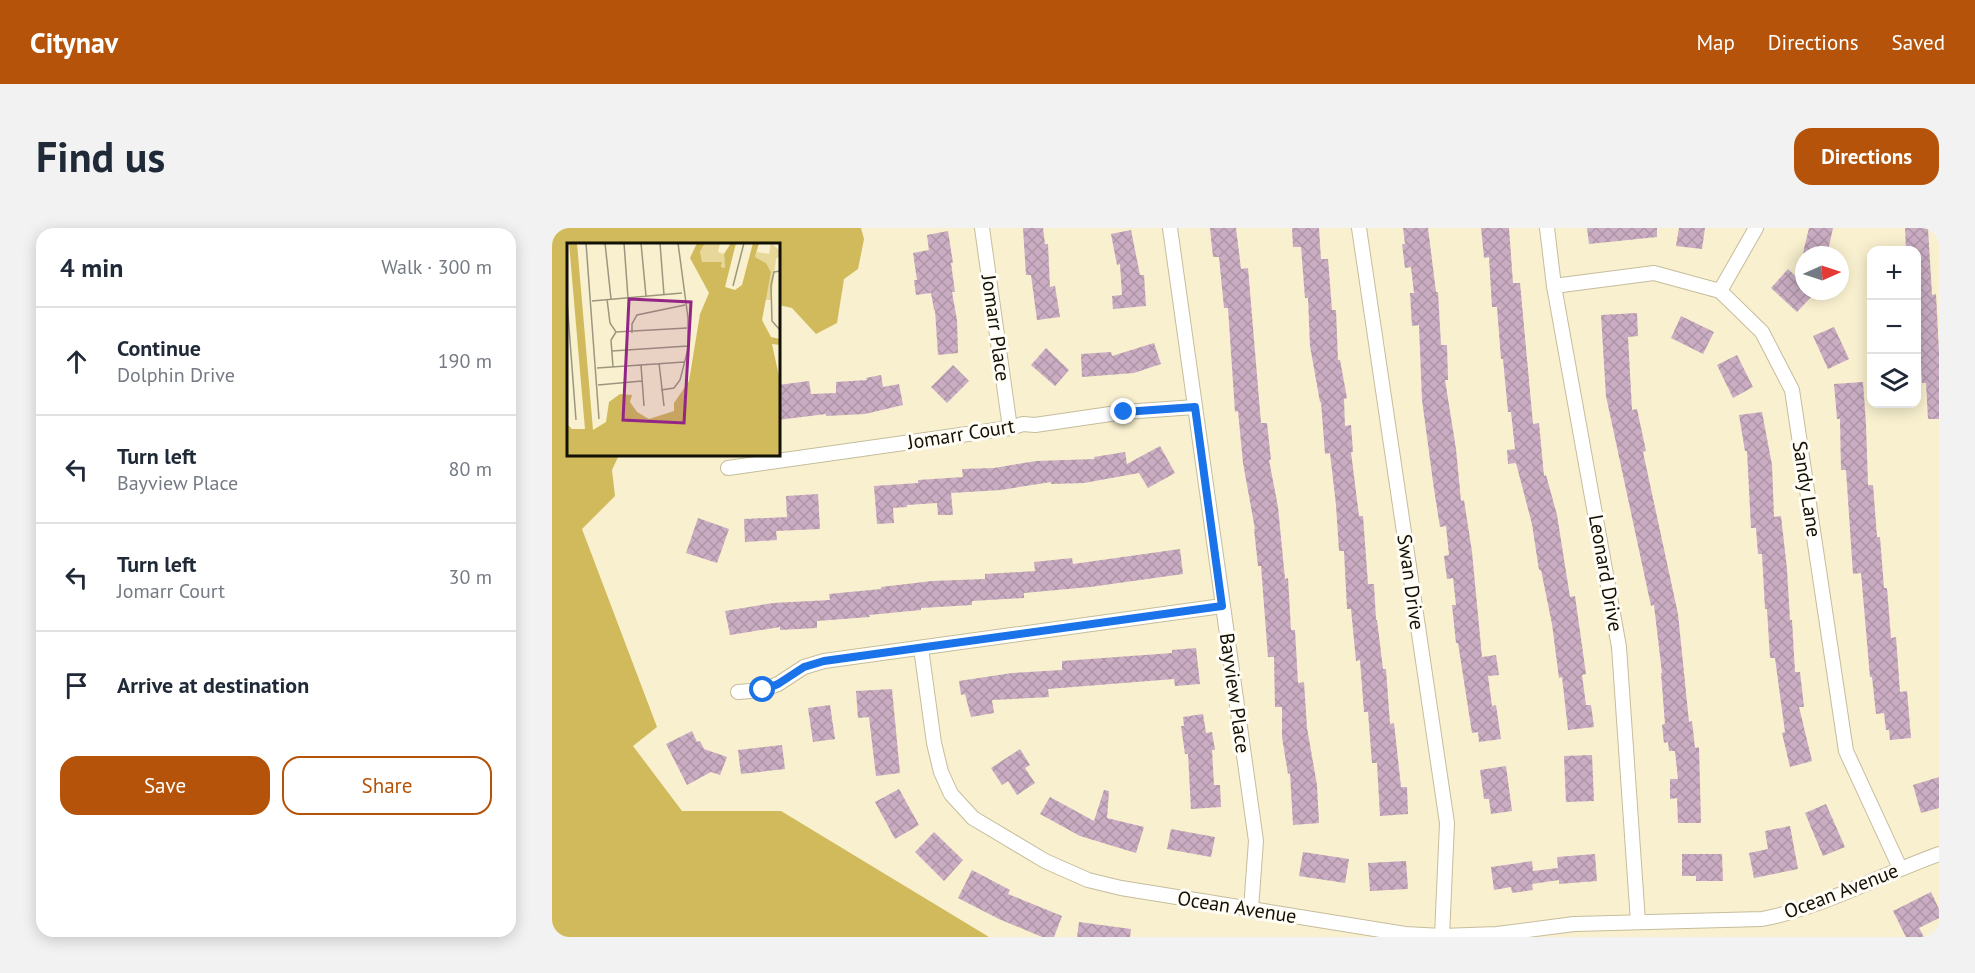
<!DOCTYPE html>
<html lang="en">
<head>
<meta charset="utf-8">
<style>
  body { margin:0; font-family:"PT Sans",sans-serif; background:#f2f2f3; color:#1f2937 }
  .controls { position:absolute; right:18px; top:18px; display:grid; overflow:hidden; border-radius:12px; box-shadow:0 3px 15px #0003 }
  .controls button { width:54px; height:54px; display:grid; place-items:center; padding:0; border:0; border-bottom:2px solid #e0e1e3; background:#fff; color:#1f2937; font:30px sans-serif }
  .compass { position:absolute; left:1243px; top:18px; width:54px; height:54px; border-radius:50%; background:#fff; box-shadow:0 3px 15px #0003; rotate:87deg }
  .stop { position:absolute; width:18px; height:18px; margin:-14px; border:4px solid #1a73e8; border-radius:50%; background:#fff }
  .stop.end { background:#1a73e8; border-color:#fff; box-shadow:0 2px 6px #0008 }
  .list { margin:0; padding:0; list-style:none }
  h2 { display:flex; justify-content:space-between; align-items:center; height:78px; margin:0; padding:0 24px; font-size:26px }
  h2 small { font-size:20px; font-weight:400; color:#747a83 }
  .list li { display:grid; grid-template-columns:39px 1fr auto; gap:18px; align-items:center; box-sizing:border-box; height:108px; padding:0 24px; border-top:2px solid #e0e1e3 }
  .list b { display:block; font-size:22px; white-space:nowrap }
  .list p { margin:0; font-size:20px; white-space:nowrap; color:#747a83 }
  .list em { font-size:20px; font-style:normal; color:#747a83 }
  .actions { display:flex; gap:12px; padding:18px 24px }
  .actions a { flex:1; padding:14px 0; border:2px solid #b45309; border-radius:18px; text-align:center; font-size:21px; color:#b45309 }
  .actions .main { background:#b45309; color:#fff }
  .icon { flex:none; width:33px; height:33px; fill:none; stroke:currentColor; stroke-width:2; stroke-linecap:round; stroke-linejoin:round }
  .map { position:relative; flex:none; width:1387px; height:709px; overflow:hidden; border-radius:18px }
  header { display:flex; align-items:center; gap:36px; box-sizing:border-box; height:84px; padding:0 30px; background:#b45309; color:#fff }
  header strong { font-size:28px }
  nav { display:flex; gap:33px; margin-inline-start:auto; font-size:21px }
  .intro { display:flex; align-items:center; justify-content:space-between; box-sizing:border-box; height:144px; padding:0 36px }
  h1 { margin:0; font-size:42px }
  .button { padding:15px 27px; border-radius:18px; background:#b45309; color:#fff; font-size:21px; font-weight:700 }
  main { display:flex; gap:36px; padding:0 36px }
  aside { flex:1; background:#fff; border-radius:18px; box-shadow:0 3px 15px #0003 }
  .map>svg:first-child { display:block }
  .water { fill:#d1ba5c }
  .building { fill:url(#building-cross-hatch) }
  .lines { fill:none; stroke-linecap:round; stroke-linejoin:round }
  .minor-casing { stroke:#c5bd9c; stroke-width:16 }
  .minor { stroke:#fff; stroke-width:14 }
  .route { stroke:#1a73e8; stroke-width:8 }
  .labels { text-anchor:middle; stroke-width:6; stroke-linejoin:round; paint-order:stroke }
  .street-label { font-size:20px; fill:#131005; stroke:#fffdf6 }
  .inset-road { fill:none; stroke:#9c967e; stroke-width:1.5 }
  .view { fill:#932586; fill-opacity:0.15; stroke:#932586; stroke-width:3 }
  .inset-edge { fill:none; stroke:#131005; stroke-width:3 }
</style>
</head>
<body>
<header>
<strong>Citynav</strong>
<nav><a>Map</a><a>Directions</a><a>Saved</a></nav>
</header>
<div class="intro"><h1>Find us</h1><a class="button">Directions</a></div>
<main>
<aside>
<h2>4 min<small>Walk · 300 m</small></h2>
<ul class="list">
<li><svg class="icon" aria-label="ahead" viewBox="0 0 24 24"><path d="M12 20V5M6 11l6-6 6 6"/></svg><div><b>Continue</b><p>Dolphin Drive</p></div><em>190 m</em></li>
<li><svg class="icon" aria-label="left" viewBox="0 0 24 24"><path d="M17 20v-9H6M10 6l-5 5 5 5"/></svg><div><b>Turn left</b><p>Bayview Place</p></div><em>80 m</em></li>
<li><svg class="icon" aria-label="left" viewBox="0 0 24 24"><path d="M17 20v-9H6M10 6l-5 5 5 5"/></svg><div><b>Turn left</b><p>Jomarr Court</p></div><em>30 m</em></li>
<li><svg class="icon" aria-label="arrive" viewBox="0 0 24 24"><path d="M6 21V4h12l-3 4 3 4H6"/></svg><div><b>Arrive at destination</b></div></li>
</ul>
<div class="actions"><a class="main">Save</a><a>Share</a></div>
</aside>
<div class="map">
<svg width="1387" height="709" viewBox="0 0 1387 709">
  <defs>
    <pattern id="building-cross-hatch" width="8" height="8" patternUnits="userSpaceOnUse" patternTransform="scale(1.5)"><rect width="8" height="8" fill="#caadc3"/><path d="M0 0l8 8M0 8l8-8" fill="none" stroke="#ad94a6"/></pattern>
  </defs>
  <rect width="100%" height="100%" fill="#f8f0ce"/>
  <path class="water" d="M0,0H309L312,11L306,41L292,51L285,95L264,106L240,80L227,77L226,16H16V226L67,227L60,242L63,268L30,301L105,499L81,518L130,583H229L437,709H0Z"/>
  <g class="building">
    <path d="M471,0H491L493,16H496L498,59L503,58L508,89L485,92L479,47H474Z"/>
    <path d="M658,0H684L689,41L696,40L709,195H715L719,232H717L726,279L733,351L736,350L739,402H743L746,455L752,454L755,500L765,557L767,595L741,597L738,545L736,546L730,509V479H723L722,429H716L709,338H706L702,301H703L691,235L686,183L683,184L676,80H672L667,29H661Z"/>
    <path d="M740,0H767L769,31H776L780,82H784L786,132H788L795,170L792,171L793,198L799,197L801,224H799L807,288H811L816,356H822L824,392H825L831,441H834L838,496L842,495L849,559H855L856,586L828,588L825,535H820L816,484H812L808,432L804,433L799,381H795L792,323H787L784,277L778,225L773,226L769,174H768L758,118L756,70H753L749,19H741Z"/>
    <path d="M851,0H876L884,64H886L889,117H895L896,152H893L904,221L909,273L912,272L920,324L930,429L944,427L947,447L936,448L940,478L944,477L949,511L927,514L926,504L920,505L906,415H904L900,377H904L901,350L895,351L892,328L897,327L894,298L888,299L882,261L870,172L867,97L860,98L858,65H862L859,39L853,40L850,16H853Z"/>
    <path d="M929,0H957L961,55H968L981,196L987,195L992,248L994,247L1005,287L1018,369L1023,368L1034,446L1030,447L1034,477H1039L1042,499L1016,502L1010,449L1007,450L1000,396L989,342H987L980,296L964,235L956,236L955,222L963,221L959,184H956L951,131H949L945,79H940L937,29L932,30Z"/>
    <path d="M1035,0H1105V9L1037,16Z"/>
    <path d="M1127,0H1153L1150,21L1124,18Z"/>
    <path d="M1257,0H1281L1275,27L1251,25Z"/>
    <path d="M1353,0H1376L1380,67L1384,66L1387,124V191H1376L1374,155H1370L1367,103H1365V22H1354Z"/>
    <path d="M579,2L588,47H592L594,78L561,81L560,68L570,67L568,36L565,37L559,6Z"/>
    <path d="M396,3L401,35H399L403,64H400L405,92L406,125L386,127L383,82H382L379,65L364,67L362,52H365L361,25L377,22L375,7Z"/>
    <path d="M1236,41L1252,56V63H1259L1262,66L1245,84L1219,60Z"/>
    <path d="M1085,85L1086,108L1076,109L1080,182L1085,181L1094,223L1091,224L1126,386L1137,494L1140,493L1143,520L1147,519L1149,595H1126L1125,570L1118,571V551H1126L1123,523H1117L1116,514L1112,515L1110,497L1113,496L1109,445H1110L1102,377L1099,378L1054,168L1049,87Z"/>
    <path d="M1129,88L1162,104L1151,126L1119,110Z"/>
    <path d="M1282,99L1297,131L1276,141L1261,108Z"/>
    <path d="M602,115L609,136L582,145L530,149L529,126L559,124L560,128Z"/>
    <path d="M494,120L517,142L503,158L479,137Z"/>
    <path d="M1185,127L1201,159L1181,170L1165,137Z"/>
    <path d="M401,137L417,153L395,175L379,159Z"/>
    <path d="M329,147L331,159L347,156L351,177L313,186L274,188V186L226,192V157L257,153L259,166L284,165V154L315,152L314,150Z"/>
    <path d="M1311,154L1314,196L1316,257H1321L1325,309H1328L1332,360H1335L1339,410L1344,409L1348,464L1355,463L1359,510L1338,512L1337,502H1334L1332,485L1324,486L1320,449H1318L1309,345L1301,346L1294,242H1289L1288,191H1285L1282,156Z"/>
    <path d="M1210,184L1220,237L1222,289L1229,288L1235,341L1238,392H1240L1243,444H1248L1252,479H1247L1260,533L1238,539L1230,505L1233,504L1223,430H1218L1215,381H1213L1210,326H1206L1204,300H1199L1195,223H1193L1187,187Z"/>
    <path d="M608,218L623,245L596,260L587,245L532,255L499,256V254L449,262L399,265L401,287H386L385,275L355,277V279L341,280L342,295L325,296L322,258L366,255V252L411,249L410,241L442,240L484,233L543,231L542,229L573,224L575,236Z"/>
    <path d="M266,266L268,301L224,303L225,312L193,314L192,291L235,289L234,268Z"/>
    <path d="M146,290L177,301L165,335L134,325Z"/>
    <path d="M628,321L631,346L538,359L472,365V370L420,373V377L369,380V382L317,387L318,389L265,393V400L228,402V399L178,407L173,383L221,375L278,372L277,366L329,361V359L380,353L433,351V346L483,343L482,334L520,330L521,336Z"/>
    <path d="M644,420L648,456L623,458L622,451L496,461L497,469L440,472L442,485L419,489L413,466L409,467L407,453L460,445L510,442V433L620,425V422Z"/>
    <path d="M340,461L348,545L324,548L317,489L306,490L304,463Z"/>
    <path d="M278,477L283,511L261,514L256,480Z"/>
    <path d="M651,486L654,505L660,504L663,522H660L662,557H668L669,579L639,581L636,526H633L629,498H632L631,489Z"/>
    <path d="M140,503L145,514L148,513L152,521L175,529L168,547L159,544L135,557L114,516Z"/>
    <path d="M230,517L233,541L189,546L186,522Z"/>
    <path d="M468,521L478,537L473,540L483,555L465,567L456,553L450,557L439,540Z"/>
    <path d="M1040,527L1042,573L1014,574L1012,528Z"/>
    <path d="M954,538L960,583L939,586L937,571H932L928,542Z"/>
    <path d="M1387,549V580L1369,585L1361,557Z"/>
    <path d="M347,561L367,597L343,611L323,574Z"/>
    <path d="M552,562L557,563L555,590L592,599L584,625L528,608L488,586L498,569L542,593Z"/>
    <path d="M1274,576L1293,619L1271,628L1253,585Z"/>
    <path d="M1238,598L1246,641L1202,650L1197,625L1216,621L1213,603Z"/>
    <path d="M619,601L663,609L659,629L615,621Z"/>
    <path d="M382,604L411,632L392,653L363,624Z"/>
    <path d="M751,624L797,631L793,655L747,648Z"/>
    <path d="M1043,626L1045,653L1007,656V652L980,656L981,662L960,665L959,659L942,662L939,639L980,633L981,643L1006,640L1005,629Z"/>
    <path d="M1130,626H1170L1171,653H1144V648H1130Z"/>
    <path d="M854,633L856,661L818,663L816,635Z"/>
    <path d="M420,642L458,662L456,666L510,688L502,709H490L447,691L406,670Z"/>
    <path d="M1379,664L1387,681V690L1367,700L1372,709H1354L1341,683Z"/>
    <path d="M527,694L579,701L578,709H525Z"/>
  </g>
  <g class="lines">
    <defs>
      <g id="minor">
        <path d="M430,0L458,200"/>
        <path d="M618,0L704,613L699,681"/>
        <path d="M807,0L895,595L890,708"/>
        <path d="M995,0L1002,58L1067,419L1086,694"/>
        <path d="M1002,58L1102,45L1168,63L1210,104L1240,162L1294,523L1348,640"/>
        <path d="M1168,63L1204,0"/>
        <path d="M176,240L458,200L471,196L483,197L572,184L643,179"/>
        <path d="M369,420L382,515L389,544L399,566L421,590L493,633L536,652L569,660L853,706L890,708L945,706L1022,696L1210,691C1272,679 1328,647 1387,626"/>
        <path d="M186,464L211,462L226,456L252,439L272,433L670,378"/>
      </g>
    </defs>
    <use href="#minor" class="minor-casing"/>
    <use href="#minor" class="minor"/>
  </g>
  <g class="lines">
    <path class="route" d="M211,462L226,456L252,439L272,433L670,378L643,179L572,184"/>
  </g>
  <g class="labels">
    <g class="street-label">
      <text transform="translate(444 100) rotate(82)" y="7">Jomarr Place</text>
      <text transform="translate(409 206) rotate(-9)" y="7">Jomarr Court</text>
      <text transform="translate(1255 261) rotate(81)" y="7">Sandy Lane</text>
      <text transform="translate(1054 345) rotate(80)" y="7">Leonard Drive</text>
      <text transform="translate(859 354) rotate(82)" y="7">Swan Drive</text>
      <text transform="translate(683 465) rotate(82)" y="7">Bayview Place</text>
      <text transform="translate(1289 663) rotate(-21)" y="7">Ocean Avenue</text>
      <text transform="translate(685 679) rotate(9)" y="7">Ocean Avenue</text>
    </g>
  </g>
  <g transform="translate(15 15)">
    <rect width="213" height="213" fill="#f8f0ce"/>
    <path d="M138,0H153L151,9L157,11L158,25L154,24L155,19H134L133,10ZM204,0L213,8V13L209,16L204,57H198L204,29L199,20L188,14L190,9L202,11Z" fill="#e7d899"/>
    <path d="M2,0H10L26,187L39,179L42,159L53,151L65,152L63,159L70,169L82,176L107,168V160L122,138L133,71L142,50L123,15L130,0H138L133,9L135,19H155L154,24L158,25L157,11L164,0H169L158,44L168,47L175,42L186,0H192L188,14L199,20L204,29L195,77L204,94L213,96V102L205,101L213,138V213H0V181L5,186H18Z" fill="#d1ba5c"/>
    <path class="inset-road" d="M19,0L32,176M38,0L44,56M57,0L61,55M74,0L79,53M93,0L97,52M213,28L207,29L204,42L205,78L213,87M166,43L177,0M40,56L43,80L49,89L120,85M0,58L9,177M25,58L115,50M65,90V81L70,72L118,62M45,108L121,103M92,120L97,163M74,122L77,163M46,124L44,97L49,89M30,125L117,119M31,142L75,138M94,147L107,145L113,137L121,106V75L111,0"/>
    <path class="view" d="M62,56L124,59L117,180L56,177Z"/>
    <rect width="213" height="213" class="inset-edge"/>
  </g>
</svg>
<div class="controls">
<button>+</button>
<button>−</button>
<button><svg class="icon" aria-label="layers" viewBox="0 0 24 24"><path d="M12 4l9 5-9 5-9-5zM3 14l9 5 9-5"/></svg></button>
</div>
<svg class="compass" viewBox="-18 -18 36 36"><path d="M0-13l5 13h-10z" fill="#e53935"/><path d="M0 13l5-13h-10z" fill="#747a83"/></svg>
<div class="stop" style="left:211px;top:462px"></div>
<div class="stop end" style="left:572px;top:184px"></div>
</div>
</main>
</body>
</html>
